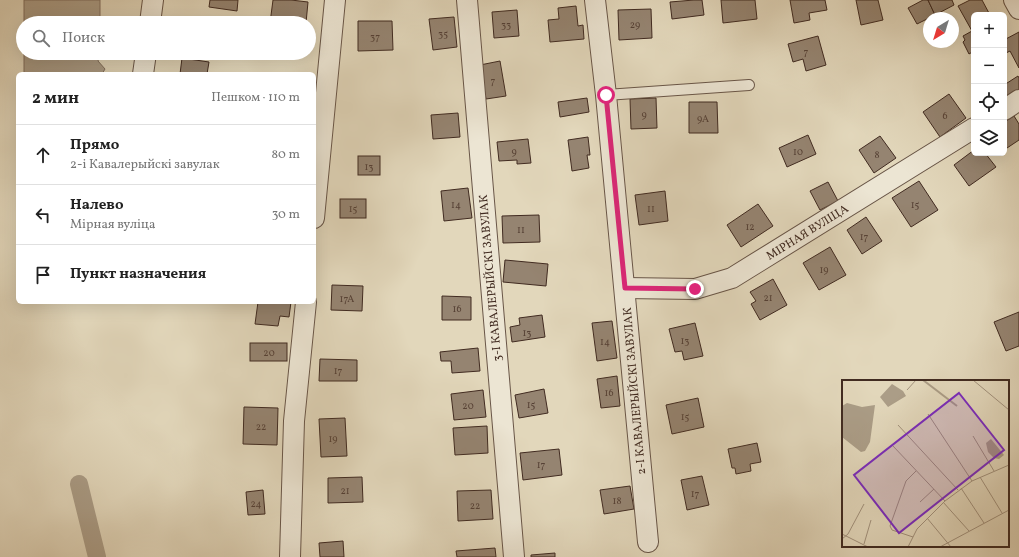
<!DOCTYPE html>
<html lang="ru">
<head>
<meta charset="utf-8">
<style>
  body { margin:0; font-family:Vollkorn,serif; background:#f6f6f6; color:#222 }
  .controls { position:absolute; right:12px; top:12px; display:grid; overflow:hidden; border-radius:6px; box-shadow:0 4px 16px #0002 }
  .controls button { width:36px; height:36px; display:grid; place-items:center; padding:0; border:0; border-bottom:1px solid #e0e0e0; background:#fff; color:#222; font:20px sans-serif }
  .compass { position:absolute; left:923px; top:12px; width:36px; height:36px; border-radius:50%; background:#fff; box-shadow:0 4px 16px #0002; rotate:218deg }
  .stop { position:absolute; width:12px; height:12px; margin:-9px; border:3px solid #db2777; border-radius:50%; background:#fff }
  .stop.end { background:#db2777; border-color:#fff; box-shadow:0 1px 4px #0008 }
  .list { margin:0; padding:0; list-style:none }
  h2 { display:flex; justify-content:space-between; align-items:center; height:52px; margin:0; padding:0 16px; font-size:17px }
  h2 small { font-size:13px; font-weight:400; color:#767676 }
  .list li { display:grid; grid-template-columns:26px 1fr auto; gap:12px; align-items:center; box-sizing:border-box; height:60px; padding:0 16px; border-top:1px solid #e0e0e0 }
  .list b { display:block; font-size:15px; white-space:nowrap }
  .list p { margin:0; font-size:13px; white-space:nowrap; color:#767676 }
  .list em { font-size:13px; font-style:normal; color:#767676 }
  .icon { flex:none; width:22px; height:22px; fill:none; stroke:currentColor; stroke-width:2; stroke-linecap:round; stroke-linejoin:round }
  .map { position:relative; flex:none; width:1019px; height:557px; overflow:hidden }
  .search { position:absolute; background:#fff; box-shadow:0 4px 16px #0002; left:16px; top:16px; width:300px; height:44px; display:flex; align-items:center; gap:10px; box-sizing:border-box; padding:0 14px; border-radius:22px; color:#767676; font-size:15px }
  .panel { position:absolute; background:#fff; box-shadow:0 4px 16px #0002; left:16px; top:72px; width:300px; height:232px; border-radius:6px }
  .map>svg:first-child { display:block }
  .water { fill:#ab9d87; stroke:#816f5e }
  .lines { fill:none; stroke-linecap:round; stroke-linejoin:round }
  .canal { stroke:#ab9d87; stroke-width:18 }
  .building { fill:#958471; stroke:#412b21 }
  .lane-casing { stroke:#695648; stroke-width:12 }
  .street-casing { stroke:#695648; stroke-width:22 }
  .lane { stroke:#ece5d3; stroke-width:10 }
  .street { stroke:#ece5d3; stroke-width:20 }
  .route { stroke:#db2777; stroke-width:5 }
  .labels { text-anchor:middle; stroke-width:3; stroke-linejoin:round; paint-order:stroke }
  .number-label { font-size:10px; fill:#564135 }
  .street-label { font-size:12px; fill:#412b21; stroke:#ece5d3 }
  .inset-river { fill:none; stroke:#ab9d87; stroke-width:2 }
  .inset-road { fill:none; stroke:#a2927d; stroke-width:1 }
  .view { fill:#7b2cbf; fill-opacity:0.15; stroke:#7b2cbf; stroke-width:2 }
  .inset-edge { fill:none; stroke:#412b21; stroke-width:2 }
</style>
</head>
<body>
<div class="map">
<svg width="1019" height="557" viewBox="0 0 1019 557">
  <rect width="100%" height="100%" fill="#e2d7bb"/>
  <filter id="stains"><feTurbulence type="fractalNoise" baseFrequency=".005" numOctaves="4"/><feColorMatrix values="0 0 0 0 .2 0 0 0 0 .09 0 0 0 0 .02 0 0 0 .5 -.17"/></filter>
  <radialGradient id="worn" r=".72"><stop offset=".6" stop-color="#630" stop-opacity="0"/><stop offset="1" stop-color="#630" stop-opacity=".3"/></radialGradient>
  <g class="water">
    <rect x="24" y="0" width="76" height="23"/>
    <path d="M24,53H100L98,61L105,69L102,74H24Z"/>
  </g>
  <g class="lines">
    <path class="canal" d="M79,484L97,557"/>
  </g>
  <g class="building">
    <path d="M210,0H238L237,11L209,7Z"/>
    <path d="M273,0H291L308,2L306,23H270Z"/>
    <path d="M694,0H702L704,15L672,19L670,2Z"/>
    <path d="M721,0H755L757,19L723,23Z"/>
    <path d="M790,0H825L827,10L809,13L810,20L794,23Z"/>
    <path d="M856,0H878L883,20L861,25Z"/>
    <path d="M923,0H928L935,15L917,24L908,8Z"/>
    <path d="M928,0H952L954,5L935,15Z"/>
    <path d="M970,0H982L990,15H974V51L969,54L963,42L965,40L963,36L972,31L958,6Z"/>
    <path d="M576,6L578,26L583,25L584,39L550,42L548,20L559,19L558,8Z"/>
    <path d="M651,9L652,38L619,40L618,10Z"/>
    <path d="M517,10L519,36L494,38L492,12Z"/>
    <path d="M454,17L457,47L433,50L429,19Z"/>
    <path d="M358,21H392L393,50L358,51Z"/>
    <path d="M1019,32V68L1010,51L1004,54V40Z"/>
    <path d="M818,36L826,65L806,71L803,59L793,62L788,44Z"/>
    <path d="M182,58L209,62L207,74H180Z"/>
    <path d="M500,61L506,96L486,99L480,65Z"/>
    <path d="M1018,76L1019,78V94L1004,103V85Z"/>
    <path d="M949,94L966,118L940,137L923,112Z"/>
    <path d="M587,98L589,112L560,117L558,102Z"/>
    <path d="M656,98L657,128L631,129L630,99Z"/>
    <path d="M689,102H717L718,133H689Z"/>
    <path d="M458,113L460,137L433,139L431,115Z"/>
    <path d="M1014,116L1019,124V140L1004,150V122Z"/>
    <path d="M808,135L816,154L787,167L779,148Z"/>
    <path d="M880,136L896,158L874,173L859,150Z"/>
    <path d="M588,137L590,155H587L589,168L572,171L568,140Z"/>
    <path d="M528,139L531,163L517,164V160L499,161L497,142Z"/>
    <path d="M974,150V153H985L996,167L969,186L954,165Z"/>
    <rect x="358" y="156" width="22" height="19"/>
    <path d="M919,181L938,210L911,227L892,198Z"/>
    <path d="M828,182L838,201L820,210L810,191Z"/>
    <path d="M468,188L472,218L444,221L441,191Z"/>
    <path d="M665,191L668,221L639,225L635,195Z"/>
    <rect x="340" y="199" width="26" height="19"/>
    <path d="M758,204L773,226L741,247L727,225Z"/>
    <path d="M539,215L540,242L503,243L502,216Z"/>
    <path d="M866,217L882,241L862,254L847,230Z"/>
    <path d="M830,247L846,275L819,290L803,263Z"/>
    <path d="M505,260L548,264L546,286L503,282Z"/>
    <path d="M773,279L787,305L760,320L751,304L756,301L750,292Z"/>
    <path d="M332,285L363,286L362,311L331,310Z"/>
    <path d="M442,296L471,297V320H442Z"/>
    <path d="M258,302H291L289,317L280,316L278,326L255,324Z"/>
    <path d="M1019,312V346L1006,351L994,322Z"/>
    <path d="M542,315L545,337L512,342L510,327L520,325L519,318Z"/>
    <path d="M612,321L617,358L597,361L592,323Z"/>
    <path d="M695,323L703,356L684,360L682,351L675,352L669,329Z"/>
    <rect x="250" y="343" width="37" height="18"/>
    <path d="M478,348L480,371L452,373L451,361H441L440,352Z"/>
    <path d="M320,359L357,360V381H319Z"/>
    <path d="M617,376L620,406L601,408L597,379Z"/>
    <path d="M544,389L548,413L519,418L515,395Z"/>
    <path d="M483,390L486,417L454,420L451,394Z"/>
    <path d="M698,398L704,427L672,434L666,405Z"/>
    <path d="M244,407L278,408L277,445L243,444Z"/>
    <path d="M345,418L347,456L321,457L319,419Z"/>
    <path d="M487,426L488,453L455,455L453,428Z"/>
    <path d="M757,443L761,462L750,464L751,471L736,474L735,468H732L728,449Z"/>
    <path d="M559,449L562,475L523,480L520,453Z"/>
    <path d="M702,476L709,505L687,510L681,480Z"/>
    <path d="M362,477L363,502L328,503V478Z"/>
    <path d="M630,486L634,509L604,514L600,490Z"/>
    <path d="M263,490L265,514L248,515L246,492Z"/>
    <path d="M491,490L493,519L458,521L457,491Z"/>
    <path d="M343,541L344,557H320L319,543Z"/>
    <path d="M495,548L496,557H457L456,551Z"/>
    <path d="M555,553V557H531V555Z"/>
  </g>
  <g class="lines">
    <defs>
      <path id="lane" d="M606,95L749,85"/>
      <g id="street">
        <path d="M467,0L514,557"/>
        <path d="M595,0L606,95L648,542"/>
        <path d="M1014,0L1019,9"/>
        <path d="M150,23L153,0"/>
        <path d="M143,74L146,53"/>
        <path d="M1004,110L1019,100"/>
        <path d="M314,218L335,0"/>
        <path d="M625,288L695,289L732,278L974,128"/>
        <path d="M290,557L294,421L306,302"/>
      </g>
    </defs>
    <use href="#lane" class="lane-casing"/>
    <use href="#street" class="street-casing"/>
    <use href="#lane" class="lane"/>
    <use href="#street" class="street"/>
  </g>
  <g class="lines">
    <path class="route" d="M606,95L625,288L695,289"/>
  </g>
  <g class="labels">
    <g class="number-label">
      <text x="506" y="28">33</text>
      <text x="635" y="28">29</text>
      <text x="443" y="37">35</text>
      <text x="375" y="40">37</text>
      <text x="806" y="55">7</text>
      <text x="493" y="84">7</text>
      <text x="644" y="118">9</text>
      <text x="945" y="119">6</text>
      <text x="703" y="122">9А</text>
      <text x="514" y="155">9</text>
      <text x="798" y="155">10</text>
      <text x="877" y="158">8</text>
      <text x="369" y="170">13</text>
      <text x="456" y="208">14</text>
      <text x="915" y="208">15</text>
      <text x="353" y="212">15</text>
      <text x="651" y="212">11</text>
      <text x="750" y="230">12</text>
      <text x="521" y="233">11</text>
      <text x="864" y="240">17</text>
      <text x="824" y="273">19</text>
      <text x="768" y="301">21</text>
      <text x="347" y="302">17А</text>
      <text x="457" y="312">16</text>
      <text x="527" y="336">13</text>
      <text x="685" y="344">13</text>
      <text x="605" y="345">14</text>
      <text x="269" y="356">20</text>
      <text x="338" y="374">17</text>
      <text x="609" y="396">16</text>
      <text x="531" y="408">15</text>
      <text x="468" y="409">20</text>
      <text x="685" y="420">15</text>
      <text x="261" y="430">22</text>
      <text x="333" y="442">19</text>
      <text x="541" y="468">17</text>
      <text x="345" y="494">21</text>
      <text x="695" y="497">17</text>
      <text x="617" y="504">18</text>
      <text x="256" y="507">24</text>
      <text x="475" y="509">22</text>
    </g>
    <g class="street-label">
      <text transform="translate(807 232) rotate(-32)" y="4">МІРНАЯ ВУЛІЦА</text>
      <text transform="translate(490 278) rotate(-95)" y="4">3-І КАВАЛЕРЫЙСКІ ЗАВУЛАК</text>
      <text transform="translate(634 391) rotate(-95)" y="4">2-І КАВАЛЕРЫЙСКІ ЗАВУЛАК</text>
    </g>
  </g>
  <g transform="translate(842 380)">
    <rect width="167" height="167" fill="#e2d7bb"/>
    <path d="M50,4L61,11L64,16L46,27L38,17ZM5,23L20,27L33,25L28,62L23,71L19,72L0,57V26ZM149,59L162,75L157,79L152,78L146,72L144,63Z" fill="#ab9d87"/>
    <path class="inset-river" d="M81,0L115,26"/>
    <path class="inset-road" d="M131,0L167,30M65,10L74,0M86,34L130,101M56,45L116,110M131,56L152,91M51,66L103,121M138,97L160,133M119,108L142,143M78,122L92,109M101,122L127,151M85,138L109,167M0,154L26,167M71,157L50,150L48,146L64,101L74,91M0,159L6,154L22,124M22,164L29,140M66,167L75,149L103,121L130,101L167,85M98,167L167,130"/>
    <path class="view" d="M117,13L162,70L57,153L12,95Z"/>
    <rect width="167" height="167" class="inset-edge"/>
  </g>
  <rect width="100%" height="100%" filter="url(#stains)"/>
  <rect width="100%" height="100%" fill="url(#worn)"/>
</svg>
<div class="controls">
<button>+</button>
<button>−</button>
<button><svg class="icon" aria-label="locate" viewBox="0 0 24 24"><circle cx="12" cy="12" r="6"/><path d="M12 2v4M12 18v4M2 12h4M18 12h4"/></svg></button>
<button><svg class="icon" aria-label="layers" viewBox="0 0 24 24"><path d="M12 4l9 5-9 5-9-5zM3 14l9 5 9-5"/></svg></button>
</div>
<svg class="compass" viewBox="-18 -18 36 36"><path d="M0-13l5 13h-10z" fill="#e53935"/><path d="M0 13l5-13h-10z" fill="#767676"/></svg>
<div class="stop" style="left:606px;top:95px"></div>
<div class="stop end" style="left:695px;top:289px"></div>
<div class="search"><svg class="icon" aria-label="search" viewBox="0 0 24 24"><circle cx="10" cy="10" r="6"/><path d="M15 15l6 6"/></svg>Поиск</div>
<section class="panel">
<h2>2 мин<small>Пешком · 110 m</small></h2>
<ul class="list">
<li><svg class="icon" aria-label="ahead" viewBox="0 0 24 24"><path d="M12 20V5M6 11l6-6 6 6"/></svg><div><b>Прямо</b><p>2-і Кавалерыйскі завулак</p></div><em>80 m</em></li>
<li><svg class="icon" aria-label="left" viewBox="0 0 24 24"><path d="M17 20v-9H6M10 6l-5 5 5 5"/></svg><div><b>Налево</b><p>Мірная вуліца</p></div><em>30 m</em></li>
<li><svg class="icon" aria-label="arrive" viewBox="0 0 24 24"><path d="M6 21V4h12l-3 4 3 4H6"/></svg><div><b>Пункт назначения</b></div></li>
</ul>
</section>
</div>
</body>
</html>
